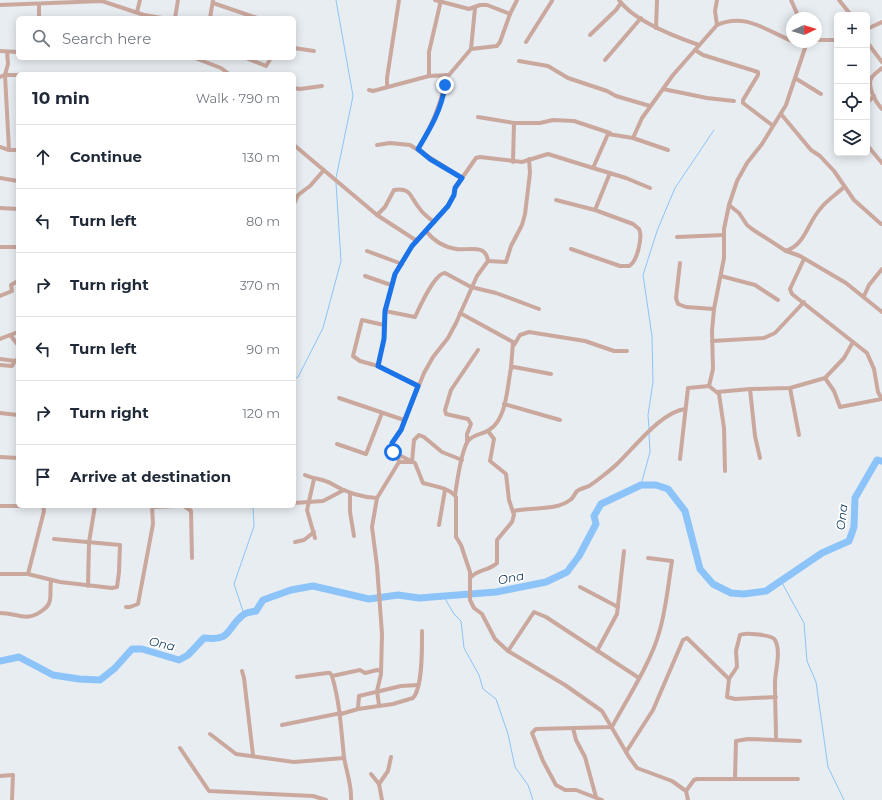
<!DOCTYPE html>
<html lang="en">
<head>
<meta charset="utf-8">
<style>
  body { margin:0; font-family:Montserrat,sans-serif; background:#f6f6f7; color:#1f2937 }
  .controls { position:absolute; right:12px; top:12px; display:grid; overflow:hidden; border-radius:6px; box-shadow:0 2px 10px #0003 }
  .controls button { width:36px; height:36px; display:grid; place-items:center; padding:0; border:0; border-bottom:1px solid #e0e1e3; background:#fff; color:#1f2937; font:20px sans-serif }
  .compass { position:absolute; left:786px; top:12px; width:36px; height:36px; border-radius:50%; background:#fff; box-shadow:0 2px 10px #0003; rotate:86deg }
  .stop { position:absolute; width:12px; height:12px; margin:-9px; border:3px solid #1a73e8; border-radius:50%; background:#fff }
  .stop.end { background:#1a73e8; border-color:#fff; box-shadow:0 1px 4px #0008 }
  .list { margin:0; padding:0; list-style:none }
  h2 { display:flex; justify-content:space-between; align-items:center; height:52px; margin:0; padding:0 16px; font-size:17px }
  h2 small { font-size:13px; font-weight:400; color:#747a83 }
  .list li { display:grid; grid-template-columns:26px 1fr auto; gap:12px; align-items:center; box-sizing:border-box; height:64px; padding:0 16px; border-top:1px solid #e0e1e3 }
  .list b { display:block; font-size:15px; white-space:nowrap }
  .list em { font-size:13px; font-style:normal; color:#747a83 }
  .icon { flex:none; width:22px; height:22px; fill:none; stroke:currentColor; stroke-width:2; stroke-linecap:round; stroke-linejoin:round }
  .map { position:relative; flex:none; width:882px; height:800px; overflow:hidden }
  .search { position:absolute; background:#fff; box-shadow:0 2px 10px #0003; left:16px; top:16px; width:280px; height:44px; display:flex; align-items:center; gap:10px; box-sizing:border-box; padding:0 14px; border-radius:6px; color:#747a83; font-size:15px }
  .panel { position:absolute; background:#fff; box-shadow:0 2px 10px #0003; left:16px; top:72px; width:280px; height:436px; border-radius:6px }
  .map>svg:first-child { display:block }
  .lines { fill:none; stroke-linecap:round; stroke-linejoin:round }
  .stream { stroke:#8cc4f9; stroke-width:1 }
  .river { stroke:#8cc4f9; stroke-width:7 }
  .minor { stroke:#caa89e; stroke-width:4 }
  .route { stroke:#1a73e8; stroke-width:5 }
  .labels { text-anchor:middle; stroke-width:3.5; stroke-linejoin:round; paint-order:stroke }
  .water-label { font-size:12px; font-style:italic; fill:#174062; stroke:#fff }
</style>
</head>
<body>
<div class="map">
<svg width="882" height="800" viewBox="0 0 882 800">
  <rect width="100%" height="100%" fill="#e8edf2"/>
  <g class="lines">
    <g class="stream">
      <path d="M336,178L353,96L336,0"/>
      <path d="M294,379L298,377L323,328L341,261L336,183"/>
      <path d="M649,429L648,415L653,382L652,336L643,275L657,231L675,188L714,130"/>
      <path d="M641,485L650,452L649,434"/>
      <path d="M781,581L804,623L807,661L816,682L828,767L844,800"/>
      <path d="M444,597L454,614L461,621L464,648L479,675L483,689L496,699L508,734L515,767L528,785L533,800"/>
      <path d="M244,614L234,584L254,526L253,506"/>
    </g>
    <path class="river" d="M0,661L19,657L53,675L79,679L100,680L115,668L132,649H142L179,660L188,655L204,638C233,641 226,628 243,615C246,612 252,612 256,611L263,600L291,590L313,586L369,599L398,595L419,598L496,592L546,582L567,572L579,556L596,524L594,516L601,504L641,485H656L668,489L685,511L700,569L713,584L731,593L744,594L766,591L822,553L849,541L854,527L855,498L877,460L882,461"/>
    <g class="minor">
      <path d="M435,0L469,9L480,5H487L510,14L517,0"/>
      <path d="M619,0C633,20 676,37 699,45"/>
      <path d="M791,0L799,18"/>
      <path d="M839,0L851,15"/>
      <path d="M213,3L257,18"/>
      <path d="M39,4V18"/>
      <path d="M0,5L102,1L144,15L162,18"/>
      <path d="M137,12L140,0"/>
      <path d="M175,18L178,0"/>
      <path d="M210,18L213,0"/>
      <path d="M717,25L715,11L717,0"/>
      <path d="M656,28L657,0"/>
      <path d="M867,29L882,22"/>
      <path d="M590,35L616,10L621,3"/>
      <path d="M816,40H837"/>
      <path d="M526,42L552,1"/>
      <path d="M867,42L882,62"/>
      <path d="M294,48L314,51"/>
      <path d="M471,49L475,8"/>
      <path d="M695,50L703,55L758,72V75L743,100V103L772,125"/>
      <path d="M0,51L18,52"/>
      <path d="M7,52L8,64L5,75H18"/>
      <path d="M195,58L221,68L229,74"/>
      <path d="M246,58L266,66L271,58"/>
      <path d="M605,60L641,18"/>
      <path d="M519,61L548,66L568,78L607,91L616,96L650,106"/>
      <path d="M882,68C879,71 875,73 872,77C866,85 876,103 882,109"/>
      <path d="M429,76V52L441,0"/>
      <path d="M0,77L5,75L9,150"/>
      <path d="M795,78L821,94"/>
      <path d="M387,87V78L399,0"/>
      <path d="M294,88L300,89L322,86"/>
      <path d="M663,89L707,98L734,101"/>
      <path d="M369,90L373,91L429,76L449,75L471,49L497,46L500,42L510,14"/>
      <path d="M867,103L874,96"/>
      <path d="M781,114L811,150L820,156L834,171L854,200L881,224"/>
      <path d="M478,117L514,123H540L553,120L574,121L610,133"/>
      <path d="M633,138L668,150"/>
      <path d="M294,145L377,215"/>
      <path d="M377,145L390,143L410,145L462,178"/>
      <path d="M867,145L882,163"/>
      <path d="M0,147L9,150H18"/>
      <path d="M418,149C432,125 442,103 446,75"/>
      <path d="M513,162L514,123"/>
      <path d="M593,168L626,178L650,188"/>
      <path d="M0,178L18,181"/>
      <path d="M556,200L595,210L610,173"/>
      <path d="M294,204L298,195L310,186L324,170"/>
      <path d="M729,205L739,213L747,225L752,229L786,251L800,256L846,283L882,312"/>
      <path d="M0,208L18,209"/>
      <path d="M426,231C433,240 444,247 456,249C467,251 486,243 488,261"/>
      <path d="M677,237L724,235"/>
      <path d="M417,241L377,215L385,207L394,190C412,187 410,198 420,209C423,214 429,218 434,222"/>
      <path d="M0,247H18"/>
      <path d="M571,249L620,266H629C637,262 643,237 639,229L633,224L595,210"/>
      <path d="M367,251L402,264"/>
      <path d="M786,251C806,244 807,223 821,208C827,200 837,194 844,187"/>
      <path d="M804,259L790,289L792,294L867,353L874,369L878,392L882,399"/>
      <path d="M488,261L477,276L456,323L448,338L433,357L424,373L401,430L392,443L393,452L415,463L423,483C433,486 450,488 456,497V537L461,545L470,572V600L474,608L482,614L495,639L508,651L565,685L602,711L629,757L637,768L672,781L686,791L688,800"/>
      <path d="M488,261L506,262L511,246L522,225L525,214L530,173L529,159"/>
      <path d="M680,263L676,298L678,304L686,307L714,309"/>
      <path d="M365,276L391,285"/>
      <path d="M721,276L755,285L778,300"/>
      <path d="M0,296L12,291L11,285L18,281"/>
      <path d="M864,296L869,285L882,269"/>
      <path d="M385,311L415,317C419,308 435,273 445,273L471,287L496,293L539,309"/>
      <path d="M460,313L513,342L511,368"/>
      <path d="M384,325L362,320L353,356L360,361L378,366L418,385"/>
      <path d="M11,336L18,345"/>
      <path d="M0,339L18,332"/>
      <path d="M712,341L764,338L775,333L804,302"/>
      <path d="M514,345L520,335L529,332L585,341L614,351H627"/>
      <path d="M0,359L15,361L18,359"/>
      <path d="M0,365L12,366L15,361"/>
      <path d="M378,366L384,339L385,311L395,274L412,246L448,206L454,195L455,188L476,158L480,157L522,162L548,154L593,168L608,134L633,138L642,118L673,75L717,25C745,12 767,31 792,41"/>
      <path d="M825,378L834,391L840,407L882,399"/>
      <path d="M790,388L799,435"/>
      <path d="M750,389L755,436L760,458"/>
      <path d="M717,392L750,389L790,388L825,378L844,358L853,342"/>
      <path d="M339,398L404,420"/>
      <path d="M504,404L560,420"/>
      <path d="M0,413L18,415"/>
      <path d="M467,441V434L471,424L468,419L446,414L445,410L451,390L478,350"/>
      <path d="M337,444L366,454L382,413"/>
      <path d="M0,457L18,458"/>
      <path d="M680,459L688,388L709,386"/>
      <path d="M399,462H412L414,440L419,435L424,437L442,452L462,460"/>
      <path d="M725,471L724,428L719,394L709,386L713,369L712,331L714,309L724,258V229L729,205L737,181L747,163L762,144L786,105L807,42"/>
      <path d="M305,475C313,479 325,479 332,484C345,492 361,497 377,498"/>
      <path d="M314,479L307,510L315,538"/>
      <path d="M350,493V512L354,536"/>
      <path d="M455,495C457,482 461,451 468,441C473,434 482,435 489,430C507,419 507,387 511,368L514,367L551,374"/>
      <path d="M294,503L323,501L344,490"/>
      <path d="M0,506H21"/>
      <path d="M184,506L191,511L192,558"/>
      <path d="M153,507L177,506"/>
      <path d="M514,511C530,507 556,511 570,500C574,498 574,494 577,491C581,488 585,488 589,486C594,483 612,469 617,464C634,448 661,412 685,409"/>
      <path d="M439,525L445,490"/>
      <path d="M295,542L304,540L314,532"/>
      <path d="M0,574H28L60,582L112,588L117,587L119,572L120,545L54,539"/>
      <path d="M28,574L44,511L43,506"/>
      <path d="M470,578C477,569 489,571 497,563V540L512,522L514,515L509,500L506,474L490,461L494,439L488,431"/>
      <path d="M88,586L89,542L95,506"/>
      <path d="M580,587L618,607"/>
      <path d="M126,607H130L138,604L153,524L152,506"/>
      <path d="M0,613C18,613 27,623 43,610C46,608 49,605 50,600C51,594 50,587 51,581"/>
      <path d="M508,651L534,612L546,617L639,678"/>
      <path d="M597,651L617,614L624,551"/>
      <path d="M242,671L244,678L253,755"/>
      <path d="M332,676L360,670L365,673L377,670L381,671"/>
      <path d="M297,677L327,673H330L332,676C340,703 341,729 344,757C346,771 352,785 351,800"/>
      <path d="M776,697L735,699L727,697L729,679L737,667L736,651L740,635C745,632 773,635 775,640C782,653 774,673 775,686C775,704 776,721 776,739"/>
      <path d="M379,705L377,691L381,674L382,634L377,566L372,527L377,498L399,462L398,455"/>
      <path d="M358,709L359,696L401,686L418,685"/>
      <path d="M341,714L358,709L393,704L413,698C423,687 422,646 422,631"/>
      <path d="M282,725L341,713"/>
      <path d="M573,728L576,740L585,757L596,797"/>
      <path d="M210,734L236,754L294,762L344,758"/>
      <path d="M180,748L209,791L313,796L326,800"/>
      <path d="M626,752L653,710L683,640L687,638L729,679"/>
      <path d="M371,774L379,784L382,800"/>
      <path d="M0,776L13,775L12,800"/>
      <path d="M735,779H798"/>
      <path d="M379,784L388,771L391,757"/>
      <path d="M686,791L694,780L697,779H735L736,741L748,739L800,741"/>
      <path d="M602,800L576,790H565L556,785L543,761L532,733L536,729L612,727C627,699 651,662 659,633C666,610 668,585 672,561L648,558"/>
    </g>
  </g>
  <g class="lines">
    <path class="route" d="M393,452L392,443L401,430L418,386L378,366L384,339L385,311L395,274L412,246L448,206L454,195L455,188L462,178L430,159L418,149C430,129 442,109 445,85"/>
  </g>
  <g class="labels">
    <g class="water-label">
      <text transform="translate(842 517) rotate(-84)" y="4">Ona</text>
      <text transform="translate(511 578) rotate(-11)" y="4">Ona</text>
      <text transform="translate(162 644) rotate(13)" y="4">Ona</text>
    </g>
  </g>
</svg>
<div class="controls">
<button>+</button>
<button>−</button>
<button><svg class="icon" aria-label="locate" viewBox="0 0 24 24"><circle cx="12" cy="12" r="6"/><path d="M12 2v4M12 18v4M2 12h4M18 12h4"/></svg></button>
<button><svg class="icon" aria-label="layers" viewBox="0 0 24 24"><path d="M12 4l9 5-9 5-9-5zM3 14l9 5 9-5"/></svg></button>
</div>
<svg class="compass" viewBox="-18 -18 36 36"><path d="M0-13l5 13h-10z" fill="#e53935"/><path d="M0 13l5-13h-10z" fill="#747a83"/></svg>
<div class="stop" style="left:393px;top:452px"></div>
<div class="stop end" style="left:445px;top:85px"></div>
<div class="search"><svg class="icon" aria-label="search" viewBox="0 0 24 24"><circle cx="10" cy="10" r="6"/><path d="M15 15l6 6"/></svg>Search here</div>
<section class="panel">
<h2>10 min<small>Walk · 790 m</small></h2>
<ul class="list">
<li><svg class="icon" aria-label="ahead" viewBox="0 0 24 24"><path d="M12 20V5M6 11l6-6 6 6"/></svg><div><b>Continue</b></div><em>130 m</em></li>
<li><svg class="icon" aria-label="left" viewBox="0 0 24 24"><path d="M17 20v-9H6M10 6l-5 5 5 5"/></svg><div><b>Turn left</b></div><em>80 m</em></li>
<li><svg class="icon" aria-label="right" viewBox="0 0 24 24"><path d="M7 20v-9h11M14 6l5 5-5 5"/></svg><div><b>Turn right</b></div><em>370 m</em></li>
<li><svg class="icon" aria-label="left" viewBox="0 0 24 24"><path d="M17 20v-9H6M10 6l-5 5 5 5"/></svg><div><b>Turn left</b></div><em>90 m</em></li>
<li><svg class="icon" aria-label="right" viewBox="0 0 24 24"><path d="M7 20v-9h11M14 6l5 5-5 5"/></svg><div><b>Turn right</b></div><em>120 m</em></li>
<li><svg class="icon" aria-label="arrive" viewBox="0 0 24 24"><path d="M6 21V4h12l-3 4 3 4H6"/></svg><div><b>Arrive at destination</b></div></li>
</ul>
</section>
</div>
</body>
</html>
